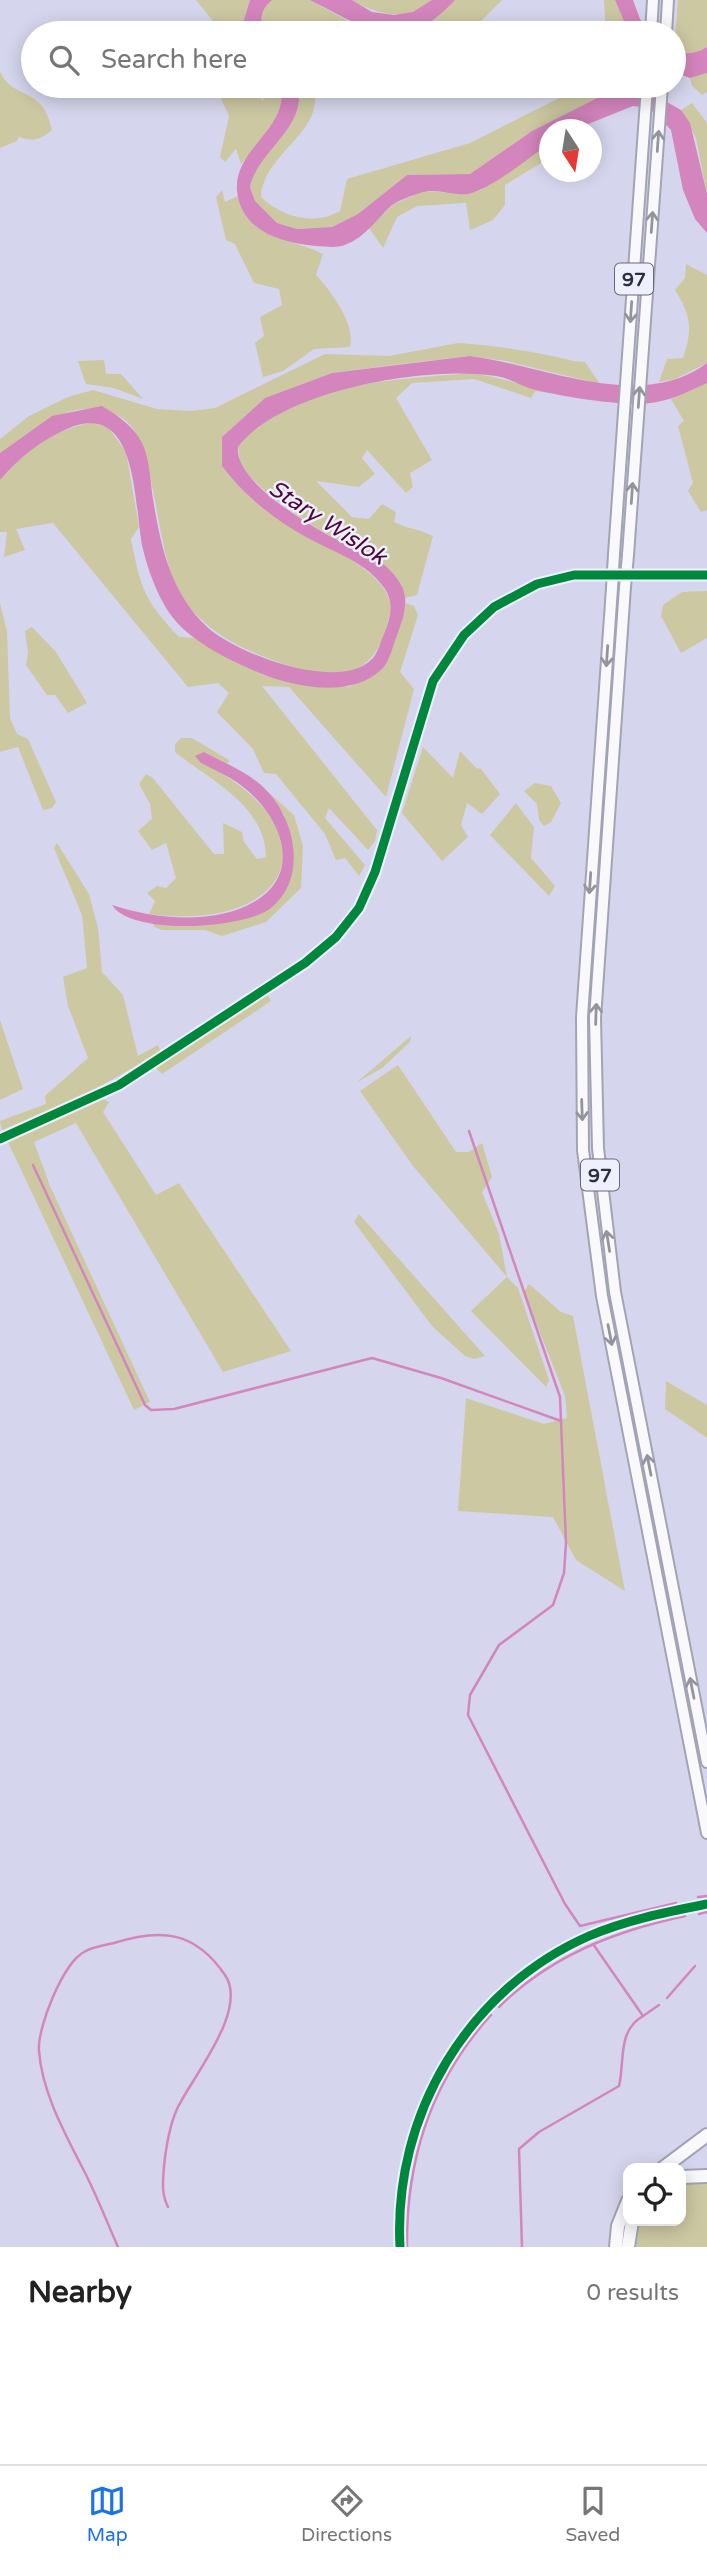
<!DOCTYPE html>
<html lang="en">
<head>
<meta charset="utf-8">
<style>
  body { margin:0; font-family:"Varela Round",sans-serif; background:#f6f6f6; color:#222 }
  .controls { position:absolute; right:21px; bottom:21px; display:grid; overflow:hidden; border-radius:14px; box-shadow:0 4px 18px #0003 }
  .controls button { width:63px; height:63px; display:grid; place-items:center; padding:0; border:0; border-bottom:2px solid #e0e0e0; background:#fff; color:#222; font:35px sans-serif }
  .compass { position:absolute; left:539px; top:119px; width:63px; height:63px; border-radius:50%; background:#fff; box-shadow:0 4px 18px #0003; rotate:168deg }
  .list { margin:0; padding:0; list-style:none }
  h2 { display:flex; justify-content:space-between; align-items:center; height:91px; margin:0; padding:0 28px; font-size:30px }
  h2 small { font-size:23px; font-weight:400; color:#767676 }
  .icon { flex:none; width:38px; height:38px; fill:none; stroke:currentColor; stroke-width:2; stroke-linecap:round; stroke-linejoin:round }
  .map { position:relative; flex:none; width:707px; height:2247px; overflow:hidden }
  .search { position:absolute; background:#fff; box-shadow:0 4px 18px #0003; left:21px; right:21px; top:21px; height:77px; display:flex; align-items:center; gap:18px; box-sizing:border-box; padding:0 24px; border-radius:38px; color:#767676; font-size:26px }
  .sheet { height:217px; background:#fff }
  nav { display:flex; justify-content:space-around; align-items:center; box-sizing:border-box; height:98px; border-top:2px solid #e0e0e0; background:#fff; font-size:19px; color:#767676 }
  nav a { display:grid; justify-items:center; gap:4px }
  nav .on { color:#1a73e8 }
  .map>svg:first-child { display:block }
  .green { fill:#ccc8a2 }
  .water { fill:#d485bd }
  .lines { fill:none; stroke-linecap:round; stroke-linejoin:round }
  .stream { stroke:#d485bd; stroke-width:2.5 }
  .tertiary-casing { stroke:#a2a3b4; stroke-width:11 }
  .primary-casing { stroke:#a2a3b4; stroke-width:14 }
  .motorway-casing { stroke:#a2a3b4; stroke-width:16 }
  .tertiary { stroke:#f9f9fc; stroke-width:8 }
  .primary { stroke:#f9f9fc; stroke-width:10 }
  .motorway { stroke:#f9f9fc; stroke-width:12 }
  .primary-bridge-casing { stroke:#a2a3b4; stroke-width:14; stroke-linecap:butt }
  .primary-bridge { stroke:#f9f9fc; stroke-width:10 }
  .cycleway-casing { stroke:#eff0fd; stroke-width:13 }
  .cycleway { stroke:#00873e; stroke-width:9 }
  .oneway { stroke:#94949e }
  .labels { text-anchor:middle; stroke-width:5; stroke-linejoin:round; paint-order:stroke }
  .shield { fill:#eff0fd; stroke:#696878; stroke-width:2 }
  .shield-label { font-size:19px; font-weight:bold; fill:#2f2e3f }
  .water-label { font-size:23px; font-style:italic; fill:#500639; stroke:#eff0fd }
</style>
</head>
<body>
<div class="map">
<svg width="707" height="2247" viewBox="0 0 707 2247">
  <rect width="100%" height="100%" fill="#d5d6ed"/>
  <g class="green">
    <path d="M196,0H250L243,23L233,33H202L213,21Z"/>
    <path d="M272,0H310L359,27L381,33H266C258,21 261,9 272,0Z"/>
    <path d="M352,0H432C408,23 378,15 352,0Z"/>
    <path d="M455,0H502L469,33H398C418,31 441,15 455,0Z"/>
    <path d="M604,0H615L629,33H606Z"/>
    <path d="M678,0H707V47C695,54 687,55 674,50Z"/>
    <path d="M0,72C14,101 43,85 52,130C40,140 33,142 19,137L17,141L0,148Z"/>
    <path d="M707,73V92L702,95L692,86L690,78Z"/>
    <path d="M223,86H257L262,101L274,86H281C287,118 260,141 241,164L236,149L225,162L220,157L229,116L216,88Z"/>
    <path d="M298,86H322L317,88C315,96 315,107 312,115C299,144 262,164 261,197C282,217 314,226 340,211L347,179L470,143L583,86H617V88L532,131L470,174L407,175L358,214L332,227L297,229L277,223L255,201L250,187C258,150 307,129 298,86Z"/>
    <path d="M692,103L707,123V194L696,138L681,110Z"/>
    <path d="M549,144V158L505,185V205L493,220L470,230L466,203L417,206L397,217L383,248L369,228L394,204L424,191L466,194L481,190Z"/>
    <path d="M222,190L225,202L238,196C245,239 292,238 323,254L316,275C331,291 356,325 350,347L314,349L283,371L263,377L255,343L264,336L260,317L282,305L279,289L254,283L235,244L226,240L216,197Z"/>
    <path d="M686,264L707,275V363L675,379L659,382L667,359L683,358C693,330 691,315 675,290L685,278Z"/>
    <path d="M458,343C488,345 517,349 547,355C561,357 570,362 585,362L600,384L506,361L470,356L400,364L332,373L265,398L222,437V466C236,485 255,504 275,517C304,537 400,572 390,614C384,642 372,671 339,673C311,675 283,664 257,654C228,642 205,627 185,602C152,559 160,436 119,416C72,394 36,428 0,453V439L29,416L68,397L93,390L157,409L191,411L215,408L325,354L389,356Z"/>
    <path d="M104,360L106,374H121L143,399L114,388L86,384L78,361Z"/>
    <path d="M470,373C504,377 534,390 567,395L535,391L531,398L474,379L412,383L396,398L432,460L410,473L413,487L406,493L367,450L362,458L375,474L359,487L316,481L352,517L369,519L382,504L396,512L394,522C408,529 419,529 433,536L417,595L405,598C398,560 355,551 327,534C296,516 264,494 241,467L238,447C286,382 397,380 470,373Z"/>
    <path d="M707,383V510L701,512L688,491L693,483L678,426L684,421L671,399Z"/>
    <path d="M91,423L108,427L126,452L139,527L131,539C141,589 144,600 179,637L196,638L263,675L350,687L401,625L406,603L414,606L418,615L400,672L414,689L386,797L289,687L262,686L377,830L375,841L368,850L329,808L325,818L365,865L359,876L345,858L336,860L325,834L276,774L264,773L253,749L217,712L229,693L218,683L188,687L53,523L16,529L25,550L4,557L7,532H0V480C24,453 53,429 91,423Z"/>
    <path d="M707,591V638L681,653L661,616L663,605L682,592Z"/>
    <path d="M0,603L7,631L10,718L17,734L28,739L56,802L52,808L43,810L18,747L0,752Z"/>
    <path d="M32,627L56,652L87,703L68,713L55,695H47L26,665L28,653L25,631Z"/>
    <path d="M181,738H192L229,760L228,764L204,752L201,762C338,831 292,933 149,914L155,901L147,893L157,886L166,888L176,878L166,843L152,850L138,831L152,819L150,804L139,784L146,774L152,777L214,854H224L223,823L242,832L244,842L257,859L266,857C265,805 211,781 175,752V744Z"/>
    <path d="M423,747L453,778L460,751L476,768L481,769L500,794L482,814L467,803L461,825L468,837L442,861L402,813Z"/>
    <path d="M535,783L551,786L561,803L551,822L544,826L539,820L537,804L524,791Z"/>
    <path d="M268,792L294,815L303,846L301,888L266,922L222,936L205,930H162L154,927L153,923L183,926L230,922L285,891V816Z"/>
    <path d="M516,803L534,827L531,858L555,886L549,896L490,835Z"/>
    <path d="M57,843L89,894L98,928L102,972L123,995L138,1056L158,1045L161,1052L79,1098L2,1130L0,1121L46,1104L45,1096L88,1058L68,1006L63,977L87,968L82,915L54,848Z"/>
    <path d="M267,994L271,1001L162,1074L156,1068Z"/>
    <path d="M0,1020L23,1089L0,1100Z"/>
    <path d="M411,1036L410,1042L382,1068L356,1083Z"/>
    <path d="M398,1065L456,1152H469L482,1143L492,1177L482,1192L499,1234L507,1277L518,1288L549,1380L546,1387L471,1311L507,1277L413,1166L360,1091Z"/>
    <path d="M103,1099L109,1102L103,1112L156,1195L179,1183L291,1351L223,1372L76,1123L34,1142L50,1186L150,1402L134,1410L8,1142Z"/>
    <path d="M359,1214L485,1356L474,1359L465,1356L432,1326L354,1222Z"/>
    <path d="M529,1284L561,1312L573,1316L625,1591L576,1560L553,1517L458,1511L466,1398L544,1424L567,1418L565,1396L524,1292Z"/>
    <path d="M666,1381L707,1405V1438L665,1409Z"/>
    <path d="M707,2180V2247H636L640,2221H681V2183Z"/>
  </g>
  <g class="water">
    <path d="M250,0H272C261,9 258,21 266,33H246L243,23Z"/>
    <path d="M310,0H352L372,12L394,15L413,12L432,0H455C401,58 368,29 310,0Z"/>
    <path d="M615,0H633L640,19L654,33H629Z"/>
    <path d="M707,47V73L690,78L674,72V50C687,55 695,54 707,47Z"/>
    <path d="M281,86H298C307,129 258,150 250,187L255,201L277,223L297,229L332,227L358,214L407,175L470,174L532,131L617,88L656,96L681,110L690,123L707,194V233L695,219L683,190L671,130L649,108L633,106L576,129L550,130L549,144C528,158 492,189 468,194C453,196 434,187 420,193C411,196 399,200 391,206C377,219 365,237 347,244C337,249 326,246 316,246C281,243 240,231 237,190C234,148 289,130 281,86Z"/>
    <path d="M470,356C543,365 640,413 707,363V383C691,390 675,399 657,402C629,408 565,397 536,390C522,387 510,378 496,376C429,365 280,390 238,447C234,480 302,520 328,535C354,550 386,556 401,585C410,600 403,620 397,635C393,645 390,661 382,669C352,698 298,688 262,674C231,661 190,642 170,614C157,595 147,568 142,545C134,503 138,398 67,429C40,441 19,458 0,480V453L52,416L102,406C117,415 132,425 141,441C149,456 150,476 152,493C160,543 169,591 207,627C237,654 341,694 373,658C378,652 381,641 384,634C391,618 394,603 385,589C367,562 333,552 306,537C274,519 244,496 222,466V437L265,398L332,373Z"/>
    <path d="M204,752C226,764 251,773 268,792C296,822 307,879 271,908C245,929 131,936 112,905C153,919 215,925 254,902C303,873 282,820 247,790C233,778 217,771 201,763L195,756Z"/>
  </g>
  <g class="lines">
    <g class="stream">
      <path d="M469,1131L560,1397L566,1543L564,1573L553,1605L499,1645L470,1695L468,1715L565,1904L580,1926L676,1903"/>
      <path d="M33,1165L145,1405L151,1410L174,1409L372,1358L441,1378L561,1421"/>
      <path d="M698,1897L707,1896"/>
      <path d="M699,1914L707,1912"/>
      <path d="M667,1998L695,1966"/>
      <path d="M499,2007C550,1956 615,1931 685,1916"/>
      <path d="M643,2016L659,2005"/>
      <path d="M118,2247C106,2220 95,2191 81,2165C63,2130 42,2091 39,2051C37,2028 63,1963 84,1952C92,1947 105,1945 114,1943C161,1928 195,1931 225,1975C249,2010 192,2077 177,2109C169,2127 166,2147 164,2166C163,2181 161,2193 168,2207"/>
      <path d="M407,2247C406,2160 432,2080 491,2015"/>
      <path d="M522,2247L519,2149L539,2132L619,2086C625,2061 617,2031 643,2016L593,1944"/>
    </g>
    <defs>
      <g id="tertiary">
        <path d="M0,1139L119,1085L305,963L336,937L359,908L375,872L433,681L464,635L494,607L537,584L574,575H707"/>
        <path d="M400,2247C393,2115 468,1989 589,1936C626,1920 667,1912 707,1904"/>
      </g>
      <g id="primary">
        <path d="M651,33L653,0"/>
        <path d="M666,33L668,0"/>
        <path d="M614,554L647,86"/>
        <path d="M628,555L662,86"/>
        <path d="M625,587L595,1018L598,1148L615,1292L707,1762"/>
        <path d="M612,588L582,1017L583,1150L602,1296L707,1833"/>
      </g>
      <g id="motorway">
        <path d="M663,2168L707,2135"/>
        <path d="M681,2177L707,2176"/>
        <path d="M616,2247L618,2226L628,2201"/>
        <path d="M628,2247L632,2221"/>
      </g>
    </defs>
    <use href="#tertiary" class="tertiary-casing"/>
    <use href="#primary" class="primary-casing"/>
    <use href="#motorway" class="motorway-casing"/>
    <use href="#tertiary" class="tertiary"/>
    <use href="#primary" class="primary"/>
    <use href="#motorway" class="motorway"/>
    <defs>
      <g id="primary-bridge">
        <path d="M625,587L628,555"/>
        <path d="M612,588L614,554"/>
      </g>
    </defs>
    <use href="#primary-bridge" class="primary-bridge-casing"/>
    <use href="#primary-bridge" class="primary-bridge"/>
    <defs>
      <g id="cycleway">
        <path d="M0,1139L119,1085L305,963L336,937L359,908L375,872L433,681L464,635L494,607L537,584L574,575H707"/>
        <path d="M400,2247C393,2115 468,1989 589,1936C626,1920 667,1912 707,1904"/>
      </g>
    </defs>
    <use href="#cycleway" class="cycleway-casing"/>
    <use href="#cycleway" class="cycleway"/>
  </g>
  <defs><path id="oneway-shaft" d="M-6 0H5M1.5-3L5.5 0L1.5 3" fill="none" stroke-width="1.6" stroke-linecap="round" stroke-linejoin="round" transform="scale(1.75)"/></defs>
  <g class="oneway">
    <use href="#oneway-shaft" transform="translate(658 141) rotate(-86)"/>
    <use href="#oneway-shaft" transform="translate(652 222) rotate(-86)"/>
    <use href="#oneway-shaft" transform="translate(631 312) rotate(94)"/>
    <use href="#oneway-shaft" transform="translate(639 397) rotate(-86)"/>
    <use href="#oneway-shaft" transform="translate(632 493) rotate(-86)"/>
    <use href="#oneway-shaft" transform="translate(607 656) rotate(94)"/>
    <use href="#oneway-shaft" transform="translate(590 883) rotate(94)"/>
    <use href="#oneway-shaft" transform="translate(596 1014) rotate(-88)"/>
    <use href="#oneway-shaft" transform="translate(582 1110) rotate(88)"/>
    <use href="#oneway-shaft" transform="translate(608 1241) rotate(-99)"/>
    <use href="#oneway-shaft" transform="translate(610 1335) rotate(79)"/>
    <use href="#oneway-shaft" transform="translate(649 1465) rotate(-101)"/>
    <use href="#oneway-shaft" transform="translate(692 1688) rotate(-101)"/>
  </g>
  <g class="labels">
    <g class="shield">
      <rect x="615" y="263.5" width="38" height="31" rx="5"/>
      <rect x="581" y="1159.5" width="38" height="31" rx="5"/>
    </g>
    <g class="shield-label">
      <text x="634" y="286">97</text>
      <text x="600" y="1182">97</text>
    </g>
    <g class="water-label">
      <text transform="translate(328 522) rotate(33)" y="8">Stary Wislok</text>
    </g>
  </g>
</svg>
<div class="controls">
<button><svg class="icon" aria-label="locate" viewBox="0 0 24 24"><circle cx="12" cy="12" r="6"/><path d="M12 2v4M12 18v4M2 12h4M18 12h4"/></svg></button>
</div>
<svg class="compass" viewBox="-18 -18 36 36"><path d="M0-13l5 13h-10z" fill="#e53935"/><path d="M0 13l5-13h-10z" fill="#767676"/></svg>
<div class="search"><svg class="icon" aria-label="search" viewBox="0 0 24 24"><circle cx="10" cy="10" r="6"/><path d="M15 15l6 6"/></svg>Search here</div>
</div>
<section class="sheet">
<h2>Nearby<small>0 results</small></h2>
<ul class="list">
</ul>
</section>
<nav>
<a class="on"><svg class="icon" aria-label="map" viewBox="0 0 24 24"><path d="M3 6l6-2 6 2 6-2v14l-6 2-6-2-6 2zM9 4v14M15 6v14"/></svg>Map</a>
<a><svg class="icon" aria-label="directions" viewBox="0 0 24 24"><path d="M12 3l9 9-9 9-9-9zM9 14v-3h6M13 9l2 2-2 2"/></svg>Directions</a>
<a><svg class="icon" aria-label="saved" viewBox="0 0 24 24"><path d="M7 4h10v16l-5-4-5 4z"/></svg>Saved</a>
</nav>
</body>
</html>
